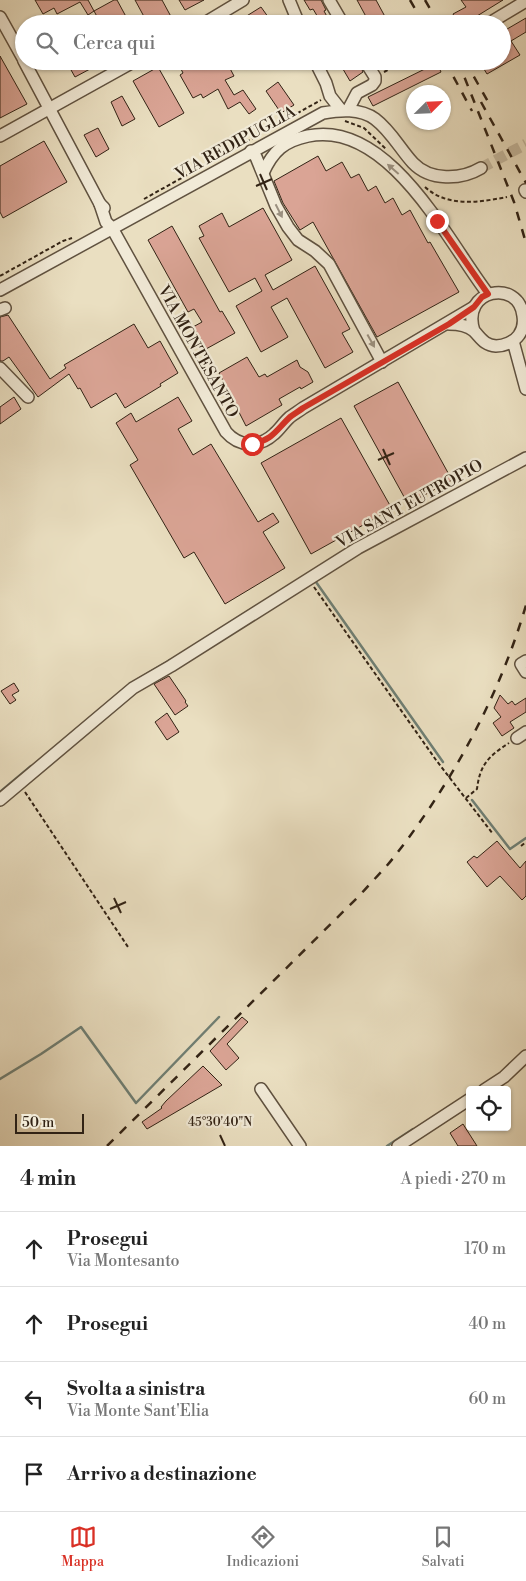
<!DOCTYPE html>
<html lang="it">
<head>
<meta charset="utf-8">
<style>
  body { margin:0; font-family:"Libre Bodoni",serif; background:#f2f2f2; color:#222 }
  .controls { position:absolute; right:15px; bottom:15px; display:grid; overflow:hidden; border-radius:5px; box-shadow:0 1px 4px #0004 }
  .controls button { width:45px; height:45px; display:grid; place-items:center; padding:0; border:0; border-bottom:1px solid #e0e0e0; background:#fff; color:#222; font:25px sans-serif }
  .compass { position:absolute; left:406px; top:85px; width:45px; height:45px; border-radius:50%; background:#fff; box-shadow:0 1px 4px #0004; rotate:66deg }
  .scale { position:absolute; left:15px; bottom:12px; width:69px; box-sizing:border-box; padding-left:5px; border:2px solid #322315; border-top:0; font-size:14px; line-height:18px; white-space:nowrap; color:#322315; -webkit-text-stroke:4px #f1ead7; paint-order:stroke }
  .stop { position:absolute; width:15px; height:15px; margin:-11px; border:4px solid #d93025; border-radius:50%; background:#fff }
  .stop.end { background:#d93025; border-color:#fff; box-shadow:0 1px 5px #0008 }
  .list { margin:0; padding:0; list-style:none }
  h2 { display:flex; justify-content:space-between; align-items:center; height:65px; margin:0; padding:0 20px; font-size:21px }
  h2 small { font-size:16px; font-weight:400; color:#767676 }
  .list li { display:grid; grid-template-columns:32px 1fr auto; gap:15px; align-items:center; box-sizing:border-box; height:75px; padding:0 20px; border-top:1px solid #e0e0e0 }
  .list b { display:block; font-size:19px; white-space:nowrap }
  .list p { margin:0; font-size:16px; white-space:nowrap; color:#767676 }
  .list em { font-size:16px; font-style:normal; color:#767676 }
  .icon { flex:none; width:28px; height:28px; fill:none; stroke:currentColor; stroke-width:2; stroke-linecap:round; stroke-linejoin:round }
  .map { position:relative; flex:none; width:526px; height:1146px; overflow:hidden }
  .search { position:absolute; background:#fff; box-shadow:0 1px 4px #0004; left:15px; right:15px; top:15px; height:55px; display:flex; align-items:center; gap:12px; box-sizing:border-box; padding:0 18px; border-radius:28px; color:#767676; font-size:19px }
  .sheet { height:365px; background:#fff }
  nav { display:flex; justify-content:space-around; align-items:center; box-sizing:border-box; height:70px; border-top:1px solid #e0e0e0; background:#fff; font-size:14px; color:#767676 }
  nav a { display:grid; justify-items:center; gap:2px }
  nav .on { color:#d93025 }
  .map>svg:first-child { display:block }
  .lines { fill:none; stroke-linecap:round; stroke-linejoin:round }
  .stream { stroke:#6f7f74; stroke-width:2.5 }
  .building { fill:#daa495; stroke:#322315 }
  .minor-tunnel { stroke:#c5b99f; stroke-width:11; stroke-dasharray:11 5.5; stroke-linecap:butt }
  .minor-casing { stroke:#605240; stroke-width:14 }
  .path { stroke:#322315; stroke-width:2; stroke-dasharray:4 2.5; stroke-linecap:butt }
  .minor { stroke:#f1ead7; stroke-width:11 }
  .rail { stroke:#322315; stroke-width:2.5; stroke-dasharray:9 9; stroke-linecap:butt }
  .oneway { fill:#9b9080 }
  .route { stroke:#d93025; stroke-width:6 }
  .ticks { fill:none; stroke:#322315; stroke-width:2 }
  .labels { text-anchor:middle; stroke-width:4.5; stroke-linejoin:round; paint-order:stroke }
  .street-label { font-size:16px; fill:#322315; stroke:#f1ead7 }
  .ticks-label { font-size:12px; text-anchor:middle; fill:#322315; stroke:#f1ead7; stroke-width:4.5; stroke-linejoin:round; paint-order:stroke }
</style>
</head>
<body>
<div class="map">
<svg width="526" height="1146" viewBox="0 0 526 1146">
  <rect width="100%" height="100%" fill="#eadfc1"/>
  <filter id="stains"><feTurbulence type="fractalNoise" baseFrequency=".004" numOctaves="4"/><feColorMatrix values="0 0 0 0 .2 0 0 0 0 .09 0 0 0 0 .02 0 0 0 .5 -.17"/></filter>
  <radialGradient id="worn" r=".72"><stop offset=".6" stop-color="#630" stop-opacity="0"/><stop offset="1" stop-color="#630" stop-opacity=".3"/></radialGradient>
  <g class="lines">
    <g class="stream">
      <path d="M316,582L443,762"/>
      <path d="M229,623L256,606"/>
      <path d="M138,679L170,660"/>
      <path d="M0,792L31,766"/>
      <path d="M472,800L510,849L526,838"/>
      <path d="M0,1079L41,1054L81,1027L136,1103L219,1017"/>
      <path d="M387,1146L413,1129"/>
    </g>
  </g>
  <g class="building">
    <path d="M35,0H88L94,11L88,15L80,2L57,14L54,8L43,14Z"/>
    <path d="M114,0H117L130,24H101L94,11Z"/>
    <path d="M135,0H162L175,24H148Z"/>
    <path d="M179,0H204L185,10Z"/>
    <path d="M304,0H321L326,10L324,11L331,24H322L313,9L310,10Z"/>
    <path d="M357,0H376L389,24H370Z"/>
    <path d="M461,0H503L464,24H458L453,14L466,7Z"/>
    <path d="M261,7L271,21L266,24H250L245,17Z"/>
    <path d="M526,18V32L511,41L520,55L487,74L479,61H502V32Z"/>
    <path d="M0,56L27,104L0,118Z"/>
    <path d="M66,61H105L75,77Z"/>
    <path d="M177,61H226L234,76L225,80L234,95L243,90L256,109L249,114L240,102L228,109L218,89L203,98L201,94L193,98L180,75L183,73Z"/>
    <path d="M344,61H358L363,72L350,81L340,64Z"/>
    <path d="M437,63L441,72L373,106L368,97Z"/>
    <path d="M158,67L184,113L159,127L133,81Z"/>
    <path d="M278,82L294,105L281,113L266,91Z"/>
    <path d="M122,96L135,119L122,126L111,102Z"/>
    <path d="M98,128L109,149L96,157L84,135Z"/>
    <path d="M44,141L67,182L3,218L0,212V166Z"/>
    <path d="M318,156L326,171L342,162L351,178L359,174L368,191L376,186L385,203L393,198L402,215L410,210L428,243L430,242L459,292L377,337L313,222L300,230L283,203L274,181Z"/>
    <path d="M263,208L292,260L265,275L273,290L315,266L350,329L342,333L353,352L325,368L287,298L271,307L288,337L261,352L236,306L262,291L255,278L229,292L199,238L204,236L199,226L222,213L229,227Z"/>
    <path d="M172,226L220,312L222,311L235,333L206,349L193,327L202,322L194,309L188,312L148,240Z"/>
    <path d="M8,315L50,379L66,368L64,365L134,324L148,348L160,341L178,373L160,384L161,386L125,408L116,393L91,408L80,388L78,389L69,374L38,397L9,357L3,361H0V317Z"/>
    <path d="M247,357L259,377L265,374L267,377L297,360L300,367L308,372L313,382L301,389L300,387L279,399L282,405L246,426L219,373Z"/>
    <path d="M398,382L452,480L408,504L354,406Z"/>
    <path d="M14,397L21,409L0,424V407Z"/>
    <path d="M178,397L192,421L178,429L193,455L211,444L258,522L273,513L279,522L263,532L285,568L225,604L194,552L184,558L130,465L138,460L116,423L131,413L136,422Z"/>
    <path d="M341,418L392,509L311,554L261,463Z"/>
    <path d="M169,676L186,701L185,702L188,706L175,715L154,684Z"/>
    <path d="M14,683L19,691L12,695L16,700L10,704L1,691Z"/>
    <path d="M500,695L508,704L512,701L515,705L526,698V712L510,722L514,728L502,736L493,723L501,717L494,708Z"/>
    <path d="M167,713L179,732L167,740L155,722Z"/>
    <path d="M497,841L520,868L526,861V896L522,900L500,876L487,887L467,862L474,856L477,858Z"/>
    <path d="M242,1017L248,1022L227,1044L239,1058L226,1070L210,1051Z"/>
    <path d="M203,1066L222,1085L147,1129L142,1122L162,1108L161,1107L166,1101Z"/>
    <path d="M463,1124L477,1146H458L450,1133Z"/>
  </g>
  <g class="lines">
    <path class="minor-tunnel" d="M481,168L526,144"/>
    <defs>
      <g id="minor">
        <path d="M289,0L299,24"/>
        <path d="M329,0L343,24"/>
        <path d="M0,17L24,60"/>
        <path d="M203,24L243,0"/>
        <path d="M488,24L526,1"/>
        <path d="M24,61L100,204L104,208"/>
        <path d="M315,61L326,83L330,96L341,110"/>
        <path d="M348,110L357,93L372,85L375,81V77L365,61"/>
        <path d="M0,136L135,61"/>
        <path d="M251,151L256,157L276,206L288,227L298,240L315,251L329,264L382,362"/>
        <path d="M263,173C273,151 284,141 308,136C389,119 448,242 488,294"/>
        <path d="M525,190L526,192"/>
        <path d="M100,204L106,222L112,228L226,432C239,447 259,448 274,434C280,429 284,422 290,417C294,414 299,411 303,408L474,307"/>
        <path d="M0,290L323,113C340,110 360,108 375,119C391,131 400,149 413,163C430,181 461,180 481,168"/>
        <path d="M0,310L5,308"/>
        <path d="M449,324C457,324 467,325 474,331C481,338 484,345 496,346C504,346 514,342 519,335C523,329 524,322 523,316C519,278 460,289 474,331"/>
        <path d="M513,341L526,389"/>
        <path d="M0,368L28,397"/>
        <path d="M526,661L521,664L526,672"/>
        <path d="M517,738L526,732"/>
        <path d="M0,800L133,688L171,666L358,548L526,458"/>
        <path d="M261,1089L300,1146"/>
        <path d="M484,1090L504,1077L526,1056"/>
        <path d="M398,1146L470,1099"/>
      </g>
    </defs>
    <use href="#minor" class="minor-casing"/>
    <g class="path">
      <path d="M384,72L406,61"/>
      <path d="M345,121L364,128L386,149"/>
      <path d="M425,187C448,208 480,202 507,197"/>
      <path d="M144,199L321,100"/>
      <path d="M0,276L63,241L72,238"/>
      <path d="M314,587L436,760L493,834"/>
      <path d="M25,792L128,947"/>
      <path d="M466,798L477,789C480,764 489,756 509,743"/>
      <path d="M521,846L526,842"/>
    </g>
    <use href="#minor" class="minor"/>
    <g class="rail">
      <path d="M410,0L424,24"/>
      <path d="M425,0L439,24"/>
      <path d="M445,61L472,111"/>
      <path d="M458,61L514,202L526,243"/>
      <path d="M465,61L491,107"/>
      <path d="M481,102L526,183"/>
      <path d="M107,1146L361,894C372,881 384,870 394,857C452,783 500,695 526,605"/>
    </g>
  </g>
  <defs><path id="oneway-solid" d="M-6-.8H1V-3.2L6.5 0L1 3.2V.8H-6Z" transform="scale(1.25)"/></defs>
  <g class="oneway">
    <use href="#oneway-solid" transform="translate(393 169) rotate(-139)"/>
    <use href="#oneway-solid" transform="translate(279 211) rotate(63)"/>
    <use href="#oneway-solid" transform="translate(371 341) rotate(61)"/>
  </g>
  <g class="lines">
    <path class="route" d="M252,444C273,440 276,430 290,417C294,414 299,411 303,408L449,324L474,307L482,297L488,294L437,221"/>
  </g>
  <path class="ticks" d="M260,174L267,190M256,186L272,179M383,449L390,465M378,460L394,453M114,898L121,913M110,909L126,902M220,1135L225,1146"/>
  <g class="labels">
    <g class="street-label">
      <text transform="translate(235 142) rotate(-29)" y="6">VIA REDIPUGLIA</text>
      <text transform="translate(199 351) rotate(61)" y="6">VIA MONTESANTO</text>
      <text transform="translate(409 503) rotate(-29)" y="6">VIA SANT EUTROPIO</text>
    </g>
  </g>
  <g class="ticks-label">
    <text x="220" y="1126">45°30'40"N</text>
  </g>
  <rect width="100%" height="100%" filter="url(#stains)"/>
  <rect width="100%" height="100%" fill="url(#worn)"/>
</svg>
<div class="controls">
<button><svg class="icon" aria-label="locate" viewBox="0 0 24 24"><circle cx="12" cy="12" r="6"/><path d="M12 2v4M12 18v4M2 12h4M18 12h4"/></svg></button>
</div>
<svg class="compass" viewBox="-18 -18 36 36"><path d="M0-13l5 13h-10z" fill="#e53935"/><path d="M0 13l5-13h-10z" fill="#767676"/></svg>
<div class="scale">50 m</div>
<div class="stop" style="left:252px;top:444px"></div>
<div class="stop end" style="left:437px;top:221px"></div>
<div class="search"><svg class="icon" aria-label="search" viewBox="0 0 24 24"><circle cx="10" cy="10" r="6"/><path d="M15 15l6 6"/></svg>Cerca qui</div>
</div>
<section class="sheet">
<h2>4 min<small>A piedi · 270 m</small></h2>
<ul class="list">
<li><svg class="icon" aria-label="ahead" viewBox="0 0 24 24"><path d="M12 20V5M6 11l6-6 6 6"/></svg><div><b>Prosegui</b><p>Via Montesanto</p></div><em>170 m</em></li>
<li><svg class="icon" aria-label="ahead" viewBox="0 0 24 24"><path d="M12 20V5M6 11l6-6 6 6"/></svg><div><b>Prosegui</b></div><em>40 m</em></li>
<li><svg class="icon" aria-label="left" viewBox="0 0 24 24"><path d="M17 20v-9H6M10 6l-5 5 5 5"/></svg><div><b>Svolta a sinistra</b><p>Via Monte Sant'Elia</p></div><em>60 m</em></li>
<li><svg class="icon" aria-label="arrive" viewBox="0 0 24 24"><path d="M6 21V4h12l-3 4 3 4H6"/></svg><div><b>Arrivo a destinazione</b></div></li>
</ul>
</section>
<nav>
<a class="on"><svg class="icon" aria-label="map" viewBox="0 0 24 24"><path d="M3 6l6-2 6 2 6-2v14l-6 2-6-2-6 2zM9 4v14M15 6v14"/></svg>Mappa</a>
<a><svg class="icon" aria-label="directions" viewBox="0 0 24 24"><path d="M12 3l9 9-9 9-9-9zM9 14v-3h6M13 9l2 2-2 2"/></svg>Indicazioni</a>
<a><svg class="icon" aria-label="saved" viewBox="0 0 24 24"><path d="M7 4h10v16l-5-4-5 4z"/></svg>Salvati</a>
</nav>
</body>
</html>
